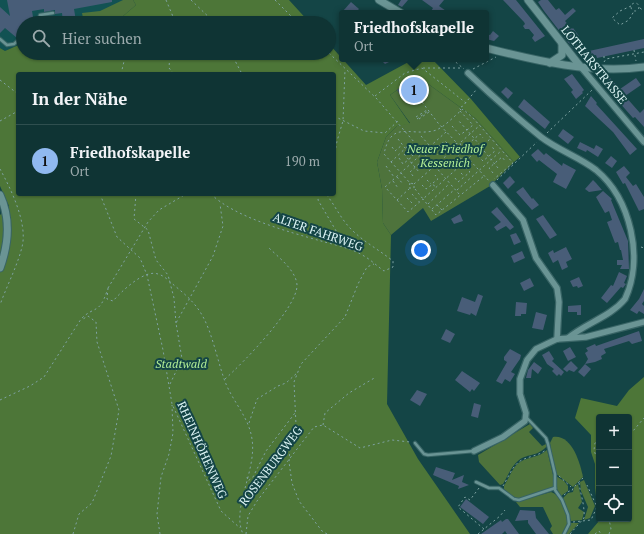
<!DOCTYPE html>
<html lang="de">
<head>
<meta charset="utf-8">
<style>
  body { margin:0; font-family:"PT Serif",serif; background:#183c3c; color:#f1f3f6 }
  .controls { position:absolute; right:12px; bottom:12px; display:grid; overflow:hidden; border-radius:4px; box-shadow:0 1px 3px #0004 }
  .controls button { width:36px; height:36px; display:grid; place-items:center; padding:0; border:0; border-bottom:1px solid #2f4f4f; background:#0f3434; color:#f1f3f6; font:20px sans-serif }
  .you { position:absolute; left:421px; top:250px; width:14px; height:14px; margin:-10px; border:3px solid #fff; border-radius:50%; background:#1a73e8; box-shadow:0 0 0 6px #1a73e833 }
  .badge { display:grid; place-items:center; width:26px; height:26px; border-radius:50%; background:#90b9f0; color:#111; font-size:13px; font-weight:700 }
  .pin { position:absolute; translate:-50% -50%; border:2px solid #fff; box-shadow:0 1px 4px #0006 }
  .popup { position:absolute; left:339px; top:10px; width:150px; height:52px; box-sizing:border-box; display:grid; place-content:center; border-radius:4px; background:#0f3434; filter:drop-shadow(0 1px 3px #0005); font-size:13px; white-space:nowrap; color:#9baaac }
  .popup b { font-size:15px; color:#f1f3f6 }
  .popup::after { content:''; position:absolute; left:50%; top:100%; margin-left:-8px; border:8px solid transparent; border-top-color:#0f3434 }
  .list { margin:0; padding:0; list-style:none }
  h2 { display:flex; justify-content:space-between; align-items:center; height:52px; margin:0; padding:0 16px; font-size:17px }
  h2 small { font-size:13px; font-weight:400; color:#9baaac }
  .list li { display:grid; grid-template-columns:26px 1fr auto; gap:12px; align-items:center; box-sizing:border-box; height:72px; padding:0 16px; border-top:1px solid #2f4f4f }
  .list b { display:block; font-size:15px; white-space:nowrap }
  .list p { margin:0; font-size:13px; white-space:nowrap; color:#9baaac }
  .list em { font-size:13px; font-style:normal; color:#9baaac }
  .icon { flex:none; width:22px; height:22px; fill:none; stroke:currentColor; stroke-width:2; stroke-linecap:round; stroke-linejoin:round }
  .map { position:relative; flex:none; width:644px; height:534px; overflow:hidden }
  .search { position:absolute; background:#0f3434; box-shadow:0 1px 3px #0004; left:16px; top:16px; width:320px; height:44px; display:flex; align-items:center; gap:10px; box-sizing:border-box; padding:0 14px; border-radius:22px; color:#9baaac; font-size:15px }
  .panel { position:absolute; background:#0f3434; box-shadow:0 1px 3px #0004; left:16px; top:72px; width:320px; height:124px; border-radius:4px }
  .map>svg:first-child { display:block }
  .built { fill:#125253 }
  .green { fill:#4e733c }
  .forest { fill:#4d7638; fill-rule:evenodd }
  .building { fill:#485d78 }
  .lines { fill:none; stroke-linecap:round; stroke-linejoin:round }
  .service-casing { stroke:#386465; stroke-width:4.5 }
  .minor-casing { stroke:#386465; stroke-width:8 }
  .tertiary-casing { stroke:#386465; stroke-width:9 }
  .path { stroke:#7fa3a3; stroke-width:1; stroke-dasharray:2 3; stroke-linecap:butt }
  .service { stroke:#6a9494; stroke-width:2.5 }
  .minor { stroke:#6a9494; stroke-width:5.5 }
  .tertiary { stroke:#6a9494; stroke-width:7 }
  .labels { text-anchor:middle; stroke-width:4; stroke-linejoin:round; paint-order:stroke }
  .street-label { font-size:12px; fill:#dcf4f4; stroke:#144546 }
  .park-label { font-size:12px; font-style:italic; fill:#b2ee95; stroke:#144546 }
</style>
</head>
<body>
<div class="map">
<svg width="644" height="534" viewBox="0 0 644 534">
  <rect width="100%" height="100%" fill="#144546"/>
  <path class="built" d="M0,0H133L115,23H23V43L5,51L0,48Z"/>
  <g class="green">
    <path d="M123,0H133L136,5L115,23H84L82,13L100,11Z"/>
    <path d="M420,78L475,118L514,162L490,186L431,221L423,208L391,235L383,223L382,189L377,162L386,137L397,126L410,123L390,95L413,79Z"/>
    <path d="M530,424L533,428L529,432L542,446L546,444L547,446C537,457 529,453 519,460C511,466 508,476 503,484L500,485L479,462L478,455Z"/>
    <path d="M553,437C572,434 580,463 583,477L573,487L555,473L550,443Z"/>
    <path d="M547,450L554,479L553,487L518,499L509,494L504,489V486C509,478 513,466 520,462C530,456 538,458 547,450Z"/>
    <path d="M556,476L564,481L568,486V491L561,496L557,489Z"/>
    <path d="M584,480L595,506L590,518L584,520L588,507L581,491L580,482Z"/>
    <path d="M578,484L582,502L578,508L584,512L582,520L571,521L563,498L568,493L573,492L574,487Z"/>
    <path d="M551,492C560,495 567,510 568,519C568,524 564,529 562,534H553L550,529L552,526L543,507H520L516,502Z"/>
    <path d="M570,523H579L569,534H565Z"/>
  </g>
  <g class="forest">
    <path d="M133,0H289L310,23H115L136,5Z"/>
    <path d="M23,43V53H329V44L366,85L414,59H432L471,99L520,157L514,162L475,118L420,78L413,79L390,95L410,124L397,126L386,137L377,162L382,189L383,223L391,235L387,404L418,459L470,534H0V215L9,206L0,186V48L5,51ZM18,74H334V194H18Z"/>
    <path d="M644,377V534H588L599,521L595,488V464L591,452V435L575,418L581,398L617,406L629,390ZM599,417H629V519H599Z"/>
  </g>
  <g class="building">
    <path d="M7,0H112V2L74,9L76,21L74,23H63L62,13L55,14V10L44,12V9L32,11L34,23H23V31L17,38L5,28L0,33V7L10,16Z"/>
    <path d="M401,0H408L402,7L398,5Z"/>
    <path d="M422,0H444L439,6L449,13H430L433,8Z"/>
    <path d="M503,0H516L545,36L535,42L532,38L534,35L529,29H525L523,26L525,24L524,22Z"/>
    <path d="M541,0H548L556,10L559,8L565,15L573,8L576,11L565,21L572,29L573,28L579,36L578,37L589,51L644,39V48L597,58L596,55L588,57L584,51L578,55L544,11L538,2Z"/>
    <path d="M351,2L359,9L355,13H345L343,11Z"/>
    <path d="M493,31L499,36L494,41L486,39V34L490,35Z"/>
    <path d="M380,59H395L385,64Z"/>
    <path d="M572,74L584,90L582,92L583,93L576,99L571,92L573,90L564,79Z"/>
    <path d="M610,78L620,89L636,78L641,85L625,96L640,113L644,109V127L635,117L633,118L603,84Z"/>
    <path d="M403,85L407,90L414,85L419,92L414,96L412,93L403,100L397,90Z"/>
    <path d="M506,87L513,93L508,99L501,92Z"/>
    <path d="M591,96L597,103L596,104L637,149L630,155L613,132L585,106Z"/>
    <path d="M524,99L550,122L545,129L518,107Z"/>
    <path d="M563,129L574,137L568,144L558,136Z"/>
    <path d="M580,142L594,149L596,145L603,149L598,157L587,150L586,152L577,148Z"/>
    <path d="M538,149L544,155L546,153L562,166L563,163L576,170L566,189L553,182L557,174L539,160L537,162L531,155Z"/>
    <path d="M611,156L617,161L612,168L605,163Z"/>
    <path d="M624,166L630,173L626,177L633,186L636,184L644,197V209L639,211L625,183L623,184L616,172Z"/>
    <path d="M510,176L515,182L508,189L503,183Z"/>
    <path d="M593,180L596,183L602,190L589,192L585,189Z"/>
    <path d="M523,187L532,199L533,198L539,205L532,210L516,192Z"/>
    <path d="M603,191L612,199L611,200L628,241L629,269H620L622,265H617V260H623L621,250H620L618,242L615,243L607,222L612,220L609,211L605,213L596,197Z"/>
    <path d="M497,207L514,227L510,230L506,226L497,231L494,227L501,222L491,212Z"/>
    <path d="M460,214L463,221L454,224L451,219Z"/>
    <path d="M543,215L557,235L550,239L536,219Z"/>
    <path d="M516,233L521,242L514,245L510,235Z"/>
    <path d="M566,247L572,259L566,262L568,267L562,270L558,260L553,263L548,253L553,250L554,253Z"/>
    <path d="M522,251L525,258L514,263L511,256Z"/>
    <path d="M619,272L627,276L624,283L626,284L623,288L621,287L607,303L601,298L611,285L613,286Z"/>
    <path d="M579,277L583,286L578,288L577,286L573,287L570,281Z"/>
    <path d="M530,278L534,286L524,291L520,283Z"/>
    <path d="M644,289V301L642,304L644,306V314L639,311L637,314L630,310L639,299Z"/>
    <path d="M478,294L483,296L476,316L471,313L470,315L457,311L462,297L475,302Z"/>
    <path d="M516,302L527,303L526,314H521V316H515Z"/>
    <path d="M581,305V315H577V312H568V306Z"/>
    <path d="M536,312L547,315L543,330L532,328Z"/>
    <path d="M446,329L455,334L450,343L441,339Z"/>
    <path d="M639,331L642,341L632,344L629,341L604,349L606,353L601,356L602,359L595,362L585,364L588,359L585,353L588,351L586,348L595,344L596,346Z"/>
    <path d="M570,347L576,357L568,361L563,351Z"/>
    <path d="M510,349L521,355L520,359L511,372L515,374L510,382L505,379L502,384L496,381L507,362L504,360V357Z"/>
    <path d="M549,351L554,359L552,361L564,372L561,376L559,374L557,376L552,371L554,369L547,364L542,355Z"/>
    <path d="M571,361L578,368L574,372L569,370L567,372L563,369Z"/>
    <path d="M534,362L542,368L538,374L532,369L531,378H526L528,370Z"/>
    <path d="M585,364L591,369L584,377L578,372Z"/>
    <path d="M462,371L480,383L474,391L472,389L470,392L455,380Z"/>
    <path d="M417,390L427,394L420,406L410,400Z"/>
    <path d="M474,403L481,405L478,418L471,416Z"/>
    <path d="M436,467L455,473L452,480L464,475L462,482L469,485L458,489L459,486L433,475Z"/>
    <path d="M466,499L489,517L483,524L460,507Z"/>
    <path d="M520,510L535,511L536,518L549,534H536L528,523V520L515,521Z"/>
    <path d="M506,519H508L519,534H507L505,531L502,534H481L501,520L502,522Z"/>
  </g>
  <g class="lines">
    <defs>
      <g id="service">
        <path d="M38,23L40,15L53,13"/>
        <path d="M0,39L7,45L14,44L23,36"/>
        <path d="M527,418L546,438L548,444L555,474V490L562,500L568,515L569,524L564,534"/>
        <path d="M415,443L424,454L428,455L474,451"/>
        <path d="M476,482L489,488H499L514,499L519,500L555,488"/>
      </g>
      <g id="minor">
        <path d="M580,66L644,142"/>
        <path d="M468,73C491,95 516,117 541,137C558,150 579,157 596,170C631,199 644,259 625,299C610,317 586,323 568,338"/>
        <path d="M493,185L523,220L536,258L557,288L559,302L557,339"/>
        <path d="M474,451L503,437L525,421L526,413L520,394V379L527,360L536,349L557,339L586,337L644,322"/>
      </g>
      <g id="tertiary">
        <path d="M379,0L401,13"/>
        <path d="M528,0L580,66"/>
        <path d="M486,48C537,61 592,74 644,67"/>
        <path d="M550,63L562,55V44"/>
        <path d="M0,195C11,219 9,243 0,268"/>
      </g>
    </defs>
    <use href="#service" class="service-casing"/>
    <use href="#minor" class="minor-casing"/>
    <use href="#tertiary" class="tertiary-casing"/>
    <g class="path">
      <path d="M166,0L174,19L173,23"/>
      <path d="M191,0L215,23"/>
      <path d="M275,0L298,23"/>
      <circle cx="635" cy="7" r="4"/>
      <path d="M631,6L620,11L612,18L620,25L629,20L634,11"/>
      <path d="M640,8L644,11"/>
      <path d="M165,23L171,15"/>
      <path d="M634,50L636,61"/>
      <path d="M170,53L169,68L174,74"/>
      <path d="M231,53L242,74"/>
      <path d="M329,53L377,99L459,194"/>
      <path d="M604,56V60"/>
      <path d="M452,59L464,69"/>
      <path d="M604,62L606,59L644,52"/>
      <path d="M423,68H461"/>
      <path d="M473,69L496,57"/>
      <path d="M121,74L126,53"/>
      <path d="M0,80L18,94"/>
      <path d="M416,94L438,123L456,142"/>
      <path d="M375,96L405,73L422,68L466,103"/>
      <path d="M461,110L459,108L463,106L476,90"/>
      <path d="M460,111L473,125L467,130L479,144"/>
      <path d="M334,116L364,131L385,133L398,121"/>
      <path d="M416,117L427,110"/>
      <path d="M417,119L428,111"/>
      <path d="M419,119L429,112"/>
      <path d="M0,121L18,111"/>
      <path d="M452,126L460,135L467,130L458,120"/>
      <path d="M446,132L385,187L408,212L423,199L436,215L484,176"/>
      <path d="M547,133L592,90"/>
      <path d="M421,136L438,155"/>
      <path d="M398,139L405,148"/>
      <path d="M461,142L479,126"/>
      <path d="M440,146L444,150"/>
      <path d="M392,147L395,151L402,145"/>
      <path d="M460,147L456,148L454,144L460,143L465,155L490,182"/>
      <path d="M471,148L468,144L480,134L483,138"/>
      <path d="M434,150L445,141L447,143"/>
      <path d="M484,151L498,168"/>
      <path d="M404,154L419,172"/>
      <path d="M457,154L464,162"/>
      <path d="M478,156L483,161L495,151L491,145"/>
      <path d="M334,158L337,141L343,121L345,70"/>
      <path d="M399,158L403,164L413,156L409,151"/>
      <path d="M451,160L454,164"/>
      <path d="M391,162L412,142"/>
      <path d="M445,165L449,169L461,159"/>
      <path d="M386,166L394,177"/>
      <path d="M0,169C11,189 28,224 22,247C17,267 7,285 0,305"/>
      <path d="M461,173L464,176"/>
      <path d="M493,173L489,168L502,157L506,162"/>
      <path d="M413,176L410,172L421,162L425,166"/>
      <path d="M397,177L403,184"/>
      <path d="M455,178L458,182L470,172L466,168"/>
      <path d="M427,180L431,184"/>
      <path d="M497,180L537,142"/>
      <path d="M393,181L398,188"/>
      <path d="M410,183L409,188H414V184L410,183L384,154C391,120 409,136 433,131C443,129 454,116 463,109L473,118L513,163L494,179"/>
      <path d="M433,183L438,179L435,175"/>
      <path d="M414,184L455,148"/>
      <path d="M422,185L426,189L433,184L435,187"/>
      <path d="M415,189L423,199L490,139"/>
      <path d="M457,190L501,151"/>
      <path d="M100,194L117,237L140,258L147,275L163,350L172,404L221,511L240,528"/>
      <path d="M136,194L134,219L148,230L156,260L168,275L174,298L176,323"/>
      <path d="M211,194C234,217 289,232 321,241C335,245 351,248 364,256C371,260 377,266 384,271L393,267V261C378,249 362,241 349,227C340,217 334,204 326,194"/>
      <path d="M319,194L318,200L345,246"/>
      <path d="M412,194L419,202"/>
      <path d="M407,198L414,205"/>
      <path d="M397,200L409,189"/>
      <path d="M428,204L449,184"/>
      <path d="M437,205L442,210"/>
      <path d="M432,209L454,190"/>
      <path d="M641,247L644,248"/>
      <path d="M108,288L107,299L113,301C121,292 144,269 158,274C165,276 170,282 175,286C186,295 195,303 202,315C213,334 218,364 226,384C234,403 249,418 252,439C257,471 231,508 243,534"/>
      <path d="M108,288L148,222L159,210L186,194"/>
      <path d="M225,379C242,364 298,307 297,285C296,270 278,257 268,247"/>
      <path d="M170,384L182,359L176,323L213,256L223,226L220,204"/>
      <path d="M0,400L30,386L44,377L81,319C95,305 99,315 107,291"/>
      <path d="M249,423L257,399L278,386L286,383L297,373"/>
      <path d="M323,425L325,413L349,393L376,377"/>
      <path d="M629,432L633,431L644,418"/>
      <path d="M599,439L595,443L594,450L598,462L597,482L599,497"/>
      <path d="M559,476L571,487"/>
      <path d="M247,477L248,481L253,477L266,451L295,413"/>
      <path d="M503,486C508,478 513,464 522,460C530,456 538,456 546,450"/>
      <path d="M479,488L470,500L465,497L458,507L484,529"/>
      <path d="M564,495L569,491H572L573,488L583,478"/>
      <path d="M573,522L591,520L597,507L587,485"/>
      <path d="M73,534L79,514L92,503L111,456L119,410L97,342L96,322L88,316L83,319"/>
      <path d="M160,534L157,514L161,477L169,454L173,433L172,405"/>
      <path d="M246,534L248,516L257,501L314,427L323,425L360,448L392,440L410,442"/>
      <path d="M327,534L322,531L299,501L292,483L289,462L290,446L296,425L294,382L301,364L345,317L358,284L367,267L374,264"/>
      <path d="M478,534L500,516L505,510"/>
      <path d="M570,534L584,518C585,504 580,494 579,482"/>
      <path d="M595,534L599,531L601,534"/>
      <path d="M609,534L611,529L609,519"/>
    </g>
    <use href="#service" class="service"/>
    <use href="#minor" class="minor"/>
    <use href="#tertiary" class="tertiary"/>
  </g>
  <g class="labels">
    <g class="street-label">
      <text transform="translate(594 65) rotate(51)" y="4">LOTHARSTRASSE</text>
      <text transform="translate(318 232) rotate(19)" y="4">ALTER FAHRWEG</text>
      <text transform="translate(202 450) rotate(66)" y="4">RHEINHÖHENWEG</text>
      <text transform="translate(271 466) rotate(-53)" y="4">ROSENBURGWEG</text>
    </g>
    <g class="park-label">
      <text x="445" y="153">Neuer Friedhof<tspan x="445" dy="14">Kessenich</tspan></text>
      <text x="181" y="368">Stadtwald</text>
    </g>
  </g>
</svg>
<div class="controls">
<button>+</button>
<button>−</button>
<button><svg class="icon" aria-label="locate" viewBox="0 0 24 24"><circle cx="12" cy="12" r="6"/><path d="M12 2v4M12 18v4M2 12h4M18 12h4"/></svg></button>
</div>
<div class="you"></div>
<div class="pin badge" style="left:414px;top:90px">1</div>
<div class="popup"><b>Friedhofskapelle</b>Ort</div>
<div class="search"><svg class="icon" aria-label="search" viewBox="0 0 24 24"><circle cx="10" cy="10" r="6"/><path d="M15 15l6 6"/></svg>Hier suchen</div>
<section class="panel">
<h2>In der Nähe<small></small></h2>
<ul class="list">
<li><span class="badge">1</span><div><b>Friedhofskapelle</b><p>Ort</p></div><em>190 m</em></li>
</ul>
</section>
</div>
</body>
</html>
